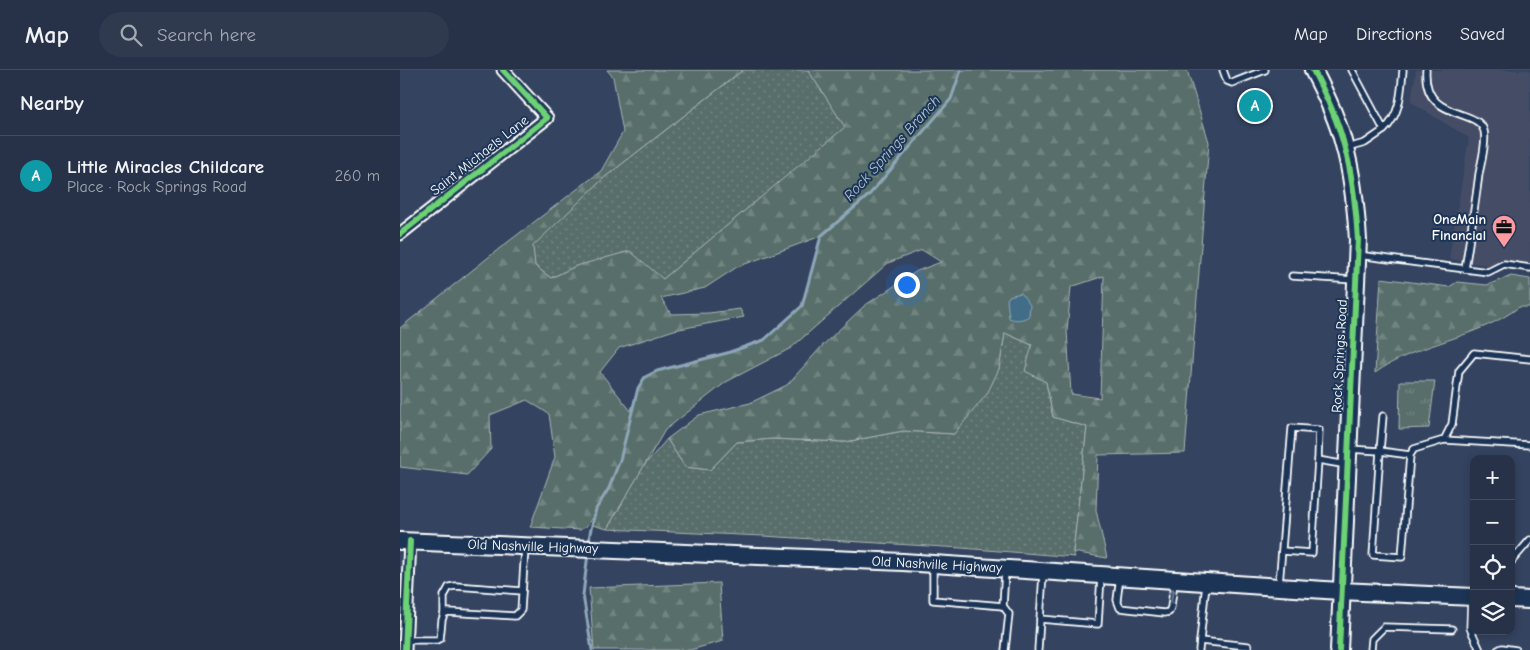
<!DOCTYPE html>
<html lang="en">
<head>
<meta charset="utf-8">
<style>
  body { margin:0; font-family:"Comic Neue",sans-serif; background:#2f3a4f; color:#f1f3f6 }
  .controls { position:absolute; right:15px; bottom:15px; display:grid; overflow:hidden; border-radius:10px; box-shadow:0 2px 8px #0003 }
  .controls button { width:45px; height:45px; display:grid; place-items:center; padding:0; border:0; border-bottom:1px solid #434d60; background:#273248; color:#f1f3f6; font:25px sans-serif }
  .you { position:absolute; left:506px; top:214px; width:18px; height:18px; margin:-12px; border:4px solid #fff; border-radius:50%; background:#1a73e8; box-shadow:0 0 0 8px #1a73e833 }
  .badge { display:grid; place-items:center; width:32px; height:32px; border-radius:50%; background:#8c9099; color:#fff; font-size:16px; font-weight:700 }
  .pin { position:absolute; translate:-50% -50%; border:2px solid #fff; box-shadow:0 1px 5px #0006 }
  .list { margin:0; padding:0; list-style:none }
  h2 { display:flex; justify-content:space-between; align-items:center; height:65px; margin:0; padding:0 20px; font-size:21px }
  h2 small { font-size:16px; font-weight:400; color:#a4aab4 }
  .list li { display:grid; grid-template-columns:32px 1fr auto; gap:15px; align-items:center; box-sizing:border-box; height:80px; padding:0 20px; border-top:1px solid #434d60 }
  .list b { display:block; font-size:19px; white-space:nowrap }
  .list p { margin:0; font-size:16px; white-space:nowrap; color:#a4aab4 }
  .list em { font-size:16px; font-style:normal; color:#a4aab4 }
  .icon { flex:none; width:28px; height:28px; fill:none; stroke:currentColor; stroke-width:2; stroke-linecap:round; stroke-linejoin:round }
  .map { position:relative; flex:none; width:1130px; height:580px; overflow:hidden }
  header { display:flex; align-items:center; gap:30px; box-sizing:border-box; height:70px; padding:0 25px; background:#273248; border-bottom:1px solid #434d60 }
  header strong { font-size:24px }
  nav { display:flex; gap:28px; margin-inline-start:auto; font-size:18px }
  .search { width:350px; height:45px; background:#2f3a4f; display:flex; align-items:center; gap:12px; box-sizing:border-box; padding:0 18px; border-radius:28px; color:#a4aab4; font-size:19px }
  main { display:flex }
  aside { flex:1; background:#273248 }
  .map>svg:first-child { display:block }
  .built { fill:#444d66 }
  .grass { fill:url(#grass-dots); stroke:#acb6b4 }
  .forest { fill:url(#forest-firs); stroke:#acb6b4; fill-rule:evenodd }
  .park { fill:url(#park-tufts); stroke:#acb6b4 }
  .water { fill:#426d88; stroke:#8ea7b8 }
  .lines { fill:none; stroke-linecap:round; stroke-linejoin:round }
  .stream { stroke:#8ea7b8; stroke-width:3 }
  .lane-casing { stroke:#fff; stroke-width:9 }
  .street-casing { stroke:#fff; stroke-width:15 }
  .secondary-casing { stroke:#fff; stroke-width:20 }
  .lane { stroke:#1d3557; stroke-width:5.5 }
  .street { stroke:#1d3557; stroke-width:11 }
  .secondary { stroke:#1d3557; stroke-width:16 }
  .cycleway-casing { stroke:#1d3557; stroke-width:9 }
  .cycleway { stroke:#6cd273; stroke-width:6 }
  .oneway { stroke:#6c7c92 }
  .labels { text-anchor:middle; stroke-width:4; stroke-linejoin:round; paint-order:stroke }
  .street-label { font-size:14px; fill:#fff; stroke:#1d3557 }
  .poi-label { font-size:14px; font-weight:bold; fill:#fff; stroke:#1d3557; text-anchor:end }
  .water-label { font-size:15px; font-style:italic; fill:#b3c5cf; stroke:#1d3557 }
</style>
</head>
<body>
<header>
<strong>Map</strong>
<div class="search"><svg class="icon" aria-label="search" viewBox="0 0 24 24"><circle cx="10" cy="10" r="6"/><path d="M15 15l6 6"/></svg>Search here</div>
<nav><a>Map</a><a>Directions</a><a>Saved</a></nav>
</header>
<main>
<aside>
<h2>Nearby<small></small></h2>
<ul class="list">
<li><span class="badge" style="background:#0f9aa8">A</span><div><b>Little Miracles Childcare</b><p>Place · Rock Springs Road</p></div><em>260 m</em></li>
</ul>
</aside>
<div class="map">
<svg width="1130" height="580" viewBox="0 0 1130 580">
  <defs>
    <pattern id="grass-dots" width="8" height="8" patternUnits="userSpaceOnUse" patternTransform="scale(1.25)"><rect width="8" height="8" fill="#586e6a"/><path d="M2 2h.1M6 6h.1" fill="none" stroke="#718480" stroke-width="1.8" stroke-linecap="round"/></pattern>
    <pattern id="forest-firs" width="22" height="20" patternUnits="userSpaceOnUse" patternTransform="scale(1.25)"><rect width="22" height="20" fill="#586e6a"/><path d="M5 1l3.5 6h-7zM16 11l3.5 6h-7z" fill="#718480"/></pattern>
    <pattern id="park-tufts" width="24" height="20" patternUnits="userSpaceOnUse" patternTransform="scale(1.25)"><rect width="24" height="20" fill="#586e6a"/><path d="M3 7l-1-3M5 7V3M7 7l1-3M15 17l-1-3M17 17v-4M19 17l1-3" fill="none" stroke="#718480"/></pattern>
  </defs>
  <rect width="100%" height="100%" fill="#344360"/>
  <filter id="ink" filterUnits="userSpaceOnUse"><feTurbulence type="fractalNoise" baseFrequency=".02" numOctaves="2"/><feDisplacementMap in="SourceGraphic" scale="10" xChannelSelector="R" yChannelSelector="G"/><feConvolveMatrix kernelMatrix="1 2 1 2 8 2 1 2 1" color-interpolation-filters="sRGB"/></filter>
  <g filter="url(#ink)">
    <path class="built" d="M1016,0H1130V202L1049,189L1069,68L1011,32Z"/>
    <g class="grass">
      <path d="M343,0H408L446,57L263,209L176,196L151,208L135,196L132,176L205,107Z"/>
      <path d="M605,263L632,275L646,312L653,347L687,357L673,481L675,487L561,478L363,466L207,459L242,398L267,369L285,397L310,400L337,372L372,369L445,372L503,361L554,364L599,299Z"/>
    </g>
    <g class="forest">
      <path d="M207,0H343L205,107L133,176L135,196L151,208L176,196L230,181L263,209L445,57L408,0H787L809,72L785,383L698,385L696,440L707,488L673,482L687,357L653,347L646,312L625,301L632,275L605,263L599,299L587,324L554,364L503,361L445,372L372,369L337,372L310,400L285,397L267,369L299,345L350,333L387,315L423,275L464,236L517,201L541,192L522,180L488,193L391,278L326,312L265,360L207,459L192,455L195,442L187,456L180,460L130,457L155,387L149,344L127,330L90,345L91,379L67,405L0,397V258L100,178L201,101L223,62L213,7ZM421,166L402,236L364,270L327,283L257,301L245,307L238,318L231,341L200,302L219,278L274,260L344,247L340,239L309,243L271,244L261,228L305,218L337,197ZM704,206L700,328L671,324L667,261L671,217Z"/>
      <path d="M1111,206L1130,209V237H1119C1077,269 1018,272 975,303L981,208L1049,217L1057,212L1087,215Z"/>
      <path d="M319,513L323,571L290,580H194L189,518Z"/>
    </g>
    <path class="park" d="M1000,311H1035L1029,358L999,359Z"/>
    <path class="water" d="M621,223L630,235L629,246C623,250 616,251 609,248L607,230L609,226Z"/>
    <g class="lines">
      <g class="stream">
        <path d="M189,474L190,463L196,439L209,418L220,390L238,318L245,307L257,301L327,283L364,270L402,236L421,166L469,125L551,29L561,0"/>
        <path d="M188,483L183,525L192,580"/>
      </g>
      <defs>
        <g id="lane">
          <path d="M823,0L827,11L832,13L865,0"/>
          <path d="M1026,0C1023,52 1078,37 1084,61C1087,72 1081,93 1079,104C1075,136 1070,167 1065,199"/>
          <path d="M984,60C1001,44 1001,21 1003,0"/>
          <path d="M947,78L965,73L984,60L952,0"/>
          <path d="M958,185L1088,202L1104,194L1130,198"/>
          <path d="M892,206L954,210"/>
          <path d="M1044,370L1130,375"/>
          <path d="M949,379L980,381L983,346"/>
          <path d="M1010,385L980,381L973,485L1002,487L1010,385L1014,379L1044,370L1052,354L1059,301L1074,283L1130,289"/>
          <path d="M882,481L912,483L918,390"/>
          <path d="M1111,492L1130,470"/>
          <path d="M533,496V530L603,536"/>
          <path d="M643,504L640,549L698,554L701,507"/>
          <path d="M720,507L717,530L720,538L764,543L769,542L771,537L774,512"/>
          <path d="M879,515L892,358L919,360L918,390L947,395"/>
          <path d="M1071,529L1070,558L1080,580"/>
          <path d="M44,544V526L49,517L56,516L122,521"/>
          <path d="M5,570H37L40,569L42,550L44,544L48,542L115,546L121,540L125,478"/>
          <path d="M800,571L848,576"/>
          <path d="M605,580L609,544L603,536L605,501"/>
          <path d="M638,580L640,549"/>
          <path d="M799,580L806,514"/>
          <path d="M971,580L972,569L984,557L1052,559"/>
          <path d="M1098,580L1102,578L1116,580"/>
        </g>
        <g id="street">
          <path d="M0,164L147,48L103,0"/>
          <path d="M5,580L10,471"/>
        </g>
        <g id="secondary">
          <path d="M913,0C924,21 938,51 944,75C953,106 956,138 958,170L939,580"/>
          <path d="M0,471L503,492L940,521L1074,527"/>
          <path d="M1111,529L1130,530"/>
        </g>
      </defs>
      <use href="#lane" class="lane-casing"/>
      <use href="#street" class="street-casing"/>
      <use href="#secondary" class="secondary-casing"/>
      <use href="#lane" class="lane"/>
      <use href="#street" class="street"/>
      <use href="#secondary" class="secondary"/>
      <defs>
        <g id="cycleway">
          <path d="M913,0C924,21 938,51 944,75C953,106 956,138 958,170L939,580"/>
          <path d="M0,164L147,48L103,0"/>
          <path d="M5,580L10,471"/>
        </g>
      </defs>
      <use href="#cycleway" class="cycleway-casing"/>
      <use href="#cycleway" class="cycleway"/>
    </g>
    <defs><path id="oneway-shaft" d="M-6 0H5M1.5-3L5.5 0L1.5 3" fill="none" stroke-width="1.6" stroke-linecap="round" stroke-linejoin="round" transform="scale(1.25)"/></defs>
    <use class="oneway" href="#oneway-shaft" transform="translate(772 526) rotate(-83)"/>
  </g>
  <defs>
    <symbol id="office-pin" viewBox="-11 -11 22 30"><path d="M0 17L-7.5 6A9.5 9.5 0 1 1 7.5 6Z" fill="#ff9aa2" stroke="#1d3557"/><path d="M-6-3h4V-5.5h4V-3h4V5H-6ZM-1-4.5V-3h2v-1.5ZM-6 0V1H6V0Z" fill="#111"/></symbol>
  </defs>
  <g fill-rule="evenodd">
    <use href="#office-pin" x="1090" y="143" width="28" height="38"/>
  </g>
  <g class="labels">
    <g class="street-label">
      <text transform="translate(79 85) rotate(-38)" y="5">Saint Michaels Lane</text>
      <text transform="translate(939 286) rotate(-87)" y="5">Rock Springs Road</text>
      <text transform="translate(133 476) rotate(2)" y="5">Old Nashville Highway</text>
      <text transform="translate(537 494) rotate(3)" y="5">Old Nashville Highway</text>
    </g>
    <g class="poi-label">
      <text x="1086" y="154">OneMain<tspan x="1086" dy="16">Financial</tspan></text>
    </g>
    <g class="water-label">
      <text transform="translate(492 78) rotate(-48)" y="5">Rock Springs Branch</text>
    </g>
  </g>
</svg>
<div class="controls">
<button>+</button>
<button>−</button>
<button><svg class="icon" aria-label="locate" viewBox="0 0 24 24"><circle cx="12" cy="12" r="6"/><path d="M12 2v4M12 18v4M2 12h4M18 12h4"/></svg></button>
<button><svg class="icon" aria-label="layers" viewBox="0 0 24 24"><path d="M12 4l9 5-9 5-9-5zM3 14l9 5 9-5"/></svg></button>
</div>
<div class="you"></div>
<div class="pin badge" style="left:855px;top:36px;background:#0f9aa8">A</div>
</div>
</main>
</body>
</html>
